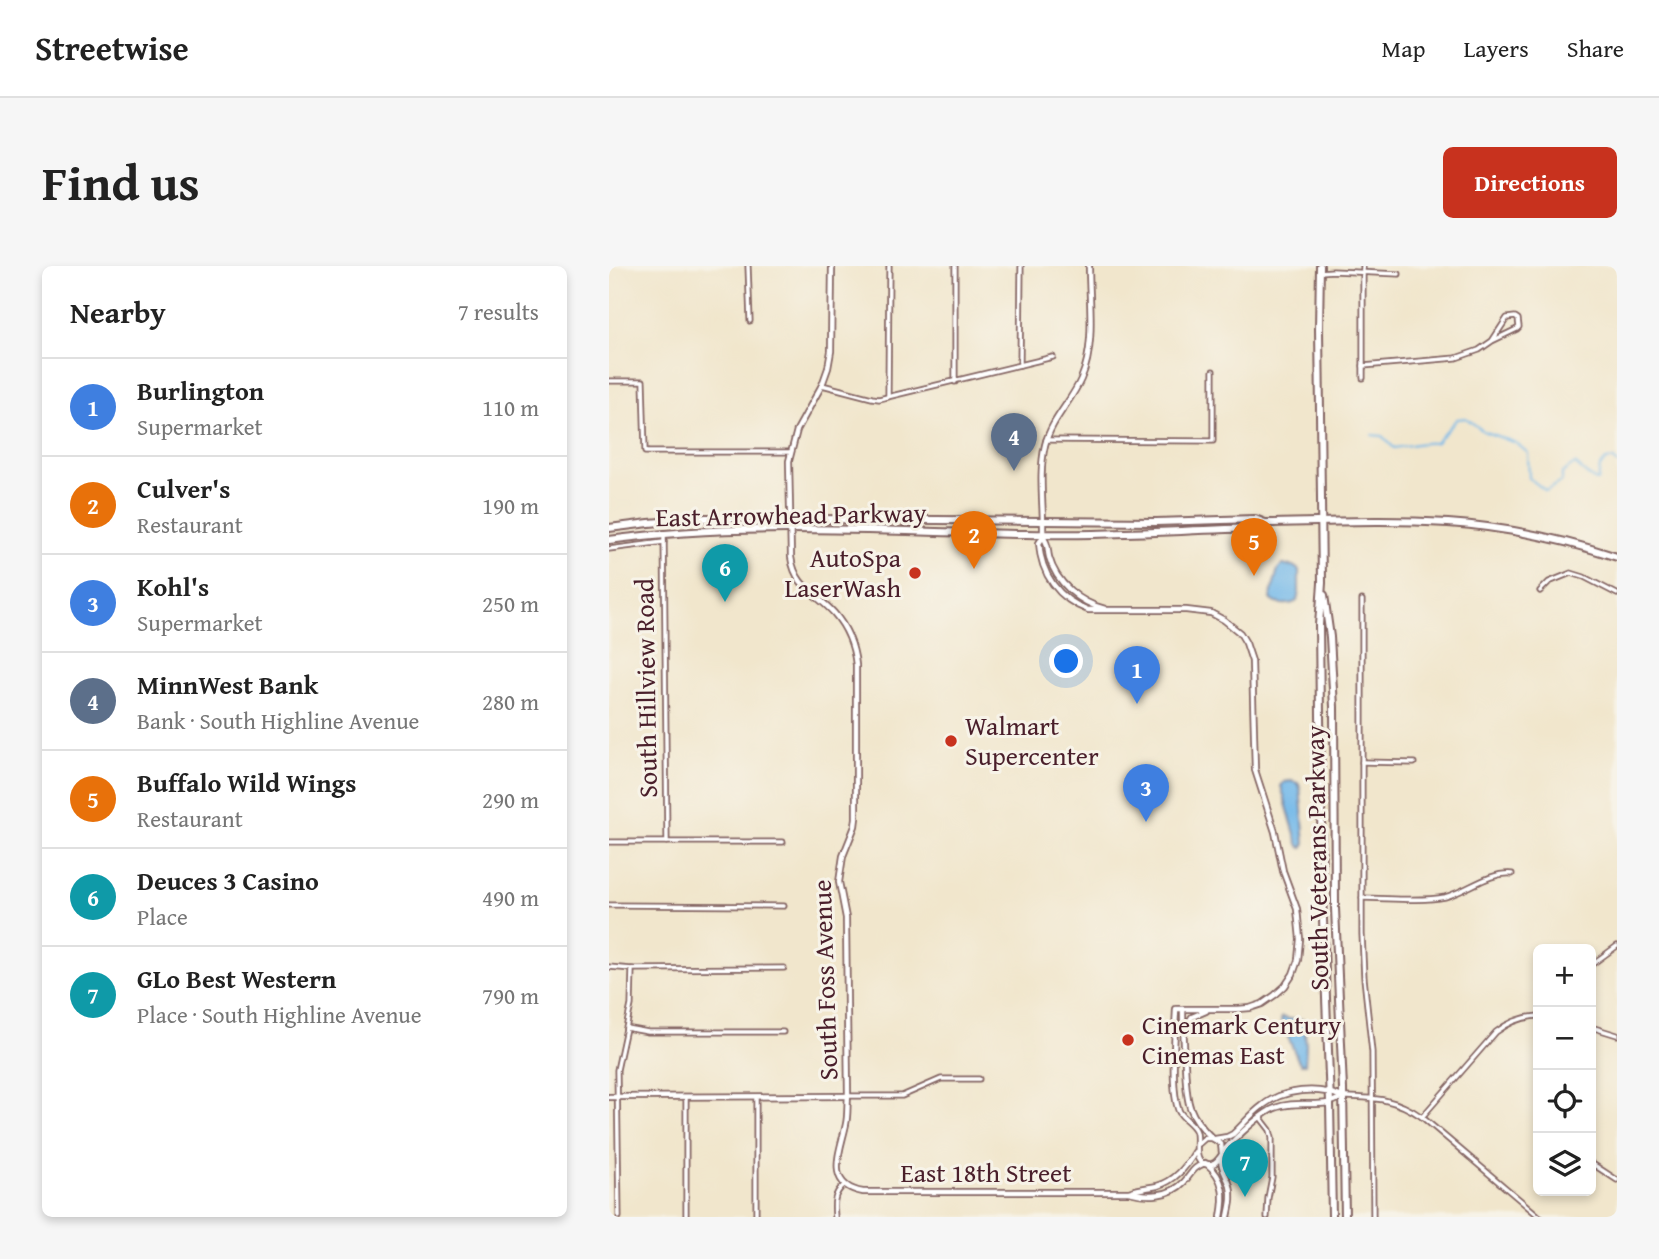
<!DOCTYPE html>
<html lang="en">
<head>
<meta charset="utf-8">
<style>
  body { margin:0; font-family:"Gentium Book Plus",serif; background:#f6f6f6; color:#222 }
  .controls { position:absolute; right:21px; bottom:21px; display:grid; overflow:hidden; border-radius:10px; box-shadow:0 4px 10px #0003 }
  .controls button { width:63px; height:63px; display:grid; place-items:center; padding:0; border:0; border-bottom:2px solid #e0e0e0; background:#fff; color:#222; font:35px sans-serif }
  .you { position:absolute; left:458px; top:396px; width:24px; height:24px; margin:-18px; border:5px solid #fff; border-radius:50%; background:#1a73e8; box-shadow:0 0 0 10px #1a73e833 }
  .badge { display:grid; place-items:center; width:46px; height:46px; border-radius:50%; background:#c8321e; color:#fff; font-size:23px; font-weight:700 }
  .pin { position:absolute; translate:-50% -58px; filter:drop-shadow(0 2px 4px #0008) }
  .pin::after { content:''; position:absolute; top:37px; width:24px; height:21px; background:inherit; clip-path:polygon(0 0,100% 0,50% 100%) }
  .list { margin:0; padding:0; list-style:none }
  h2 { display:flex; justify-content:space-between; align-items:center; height:91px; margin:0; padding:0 28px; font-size:30px }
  h2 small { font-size:23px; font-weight:400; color:#767676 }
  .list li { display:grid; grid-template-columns:46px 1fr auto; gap:21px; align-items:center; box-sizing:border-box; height:98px; padding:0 28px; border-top:2px solid #e0e0e0 }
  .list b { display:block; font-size:26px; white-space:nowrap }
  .list p { margin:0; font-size:23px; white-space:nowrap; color:#767676 }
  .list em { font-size:23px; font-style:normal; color:#767676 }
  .icon { flex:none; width:38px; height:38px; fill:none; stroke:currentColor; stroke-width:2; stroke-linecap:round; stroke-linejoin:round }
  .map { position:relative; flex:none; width:1008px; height:951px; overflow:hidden; border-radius:10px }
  header { display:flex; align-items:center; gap:42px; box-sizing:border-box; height:98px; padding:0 35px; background:#fff; border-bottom:2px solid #e0e0e0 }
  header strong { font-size:33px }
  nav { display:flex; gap:38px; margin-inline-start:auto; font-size:24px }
  .intro { display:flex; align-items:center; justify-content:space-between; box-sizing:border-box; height:168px; padding:0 42px }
  h1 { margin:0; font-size:49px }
  .button { padding:18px 32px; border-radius:10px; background:#c8321e; color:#fff; font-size:24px; font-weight:700 }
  main { display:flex; gap:42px; padding:0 42px }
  aside { flex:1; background:#fff; border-radius:10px; box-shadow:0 4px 10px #0003 }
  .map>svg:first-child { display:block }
  .water { fill:#72b8e9; stroke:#5e6c8a; stroke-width:2 }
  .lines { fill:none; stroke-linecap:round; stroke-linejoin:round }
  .stream { stroke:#72b8e9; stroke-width:2 }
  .minor-casing { stroke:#846563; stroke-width:7 }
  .tertiary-casing { stroke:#846563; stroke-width:8 }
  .primary-casing { stroke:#846563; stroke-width:10 }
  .trunk-casing { stroke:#846563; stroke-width:10 }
  .minor { stroke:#fff; stroke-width:3.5 }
  .tertiary { stroke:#fff; stroke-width:4.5 }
  .primary { stroke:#fff; stroke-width:6 }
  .trunk { stroke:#fff; stroke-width:6 }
  .poi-dot { fill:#c8321e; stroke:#f7f3e8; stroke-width:2.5 }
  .labels { text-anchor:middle; stroke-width:6; stroke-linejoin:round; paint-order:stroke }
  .street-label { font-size:26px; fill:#4a1f2b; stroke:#f7f3e8 }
  .poi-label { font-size:26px; fill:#4a1f2b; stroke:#f7f3e8; text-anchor:start }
</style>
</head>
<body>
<header>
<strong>Streetwise</strong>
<nav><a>Map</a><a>Layers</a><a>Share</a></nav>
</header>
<div class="intro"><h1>Find us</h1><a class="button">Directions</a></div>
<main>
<aside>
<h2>Nearby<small>7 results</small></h2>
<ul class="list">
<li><span class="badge" style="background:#3f7fe0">1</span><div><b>Burlington</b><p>Supermarket</p></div><em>110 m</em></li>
<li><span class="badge" style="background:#e8710a">2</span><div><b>Culver's</b><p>Restaurant</p></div><em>190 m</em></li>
<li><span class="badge" style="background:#3f7fe0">3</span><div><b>Kohl's</b><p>Supermarket</p></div><em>250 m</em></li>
<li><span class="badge" style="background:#5c6f8a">4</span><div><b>MinnWest Bank</b><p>Bank · South Highline Avenue</p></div><em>280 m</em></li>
<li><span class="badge" style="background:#e8710a">5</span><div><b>Buffalo Wild Wings</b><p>Restaurant</p></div><em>290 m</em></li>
<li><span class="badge" style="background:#0f9aa8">6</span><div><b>Deuces 3 Casino</b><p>Place</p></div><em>490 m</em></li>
<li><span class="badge" style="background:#0f9aa8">7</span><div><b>GLo Best Western</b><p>Place · South Highline Avenue</p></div><em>790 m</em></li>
</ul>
</aside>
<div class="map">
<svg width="1008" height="951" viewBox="0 0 1008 951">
  <rect width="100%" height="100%" fill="#f7f3e8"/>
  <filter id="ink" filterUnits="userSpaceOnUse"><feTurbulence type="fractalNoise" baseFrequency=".0143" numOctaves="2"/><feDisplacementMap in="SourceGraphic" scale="14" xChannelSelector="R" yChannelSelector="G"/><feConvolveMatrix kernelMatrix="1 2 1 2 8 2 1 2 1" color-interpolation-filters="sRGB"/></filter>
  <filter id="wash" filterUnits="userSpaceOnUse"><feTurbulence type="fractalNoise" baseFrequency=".00686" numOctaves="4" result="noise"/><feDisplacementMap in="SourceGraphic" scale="28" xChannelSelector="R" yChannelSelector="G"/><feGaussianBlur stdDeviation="1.57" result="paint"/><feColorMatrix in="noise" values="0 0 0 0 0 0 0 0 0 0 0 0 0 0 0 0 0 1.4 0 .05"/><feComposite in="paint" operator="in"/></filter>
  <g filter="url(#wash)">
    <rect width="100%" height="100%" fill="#f1e6cc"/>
    <g class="water">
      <path d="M674,299L684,300L690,304V326L688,335C681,340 666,339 661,333L669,303Z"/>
      <path d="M682,515L689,517L691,521L696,577L693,582L690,580L688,575L672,520L675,516Z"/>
      <path d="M673,751L680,753H692L695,755L697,779L696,798H692L689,794L672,755Z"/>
    </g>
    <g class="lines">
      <path class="stream" d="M763,169L773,170L785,182C799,180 813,175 826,177L848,153L857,152L874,165L907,177L919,187L920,212L937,225L953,215V207L966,198L985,214L989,215L991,201L997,194H1005L1008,198"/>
    </g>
  </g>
  <g filter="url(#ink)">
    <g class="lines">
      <defs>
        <g id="minor">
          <path d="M139,0L141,55"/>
          <path d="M711,6L724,5L790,8"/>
          <path d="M411,99L412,0"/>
          <path d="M754,100L847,92L870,84L883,75L908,63L910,61L909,53L906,51L898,52L883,75"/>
          <path d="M754,112V0"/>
          <path d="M0,115H34L36,186H181"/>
          <path d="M346,116V0"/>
          <path d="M213,119L263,132L270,133L444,91"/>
          <path d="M279,131L280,0"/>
          <path d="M437,174L604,175V105"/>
          <path d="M55,269L58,576"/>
          <path d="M0,283L55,276"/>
          <path d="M931,325L940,316L962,307L975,311L1008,328"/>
          <path d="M753,334V668L755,712L763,786L764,951"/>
          <path d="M753,496L805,497"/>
          <path d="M0,576H174"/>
          <path d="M753,632C778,632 812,636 836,631C859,625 879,606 903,608"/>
          <path d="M0,639L175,640"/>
          <path d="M982,699L1008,680"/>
          <path d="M0,701L23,703L175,702"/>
          <path d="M982,761L1008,769"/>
          <path d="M17,762L39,766H174"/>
          <path d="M239,830H293L332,813H370"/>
          <path d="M77,831V951"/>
          <path d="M147,831V951"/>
          <path d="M734,831C766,832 786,832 813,851L931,951"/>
          <path d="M651,851L661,864L663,872V911L659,932L658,951"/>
          <path d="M813,851L887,766C900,756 913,751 929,750"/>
          <path d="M982,897L1008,914"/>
          <path d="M10,951L8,804L22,739L23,703"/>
          <path d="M226,951C225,938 224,928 235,919"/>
        </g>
        <g id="tertiary">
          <path d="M223,0L222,85L219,102L213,119L188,164L180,195L182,291C186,321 207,327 225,347C238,362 245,380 247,399V552L246,560L234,590L230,616L237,652L239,830C238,840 239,849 237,858C232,884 214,919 254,926H520C538,931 561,931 575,916C584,906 583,902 596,897"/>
          <path d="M480,0C480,36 487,79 472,113C462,136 442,154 436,179C429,209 435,241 434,271L430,277C432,308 449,333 479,344H577L602,347L615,354L631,367L637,377L643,395L646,504L666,566L674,605L688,643L691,673L689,694L684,708L676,720L666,729L653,738L641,742L629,743H567C566,768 561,824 570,845C574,853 584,857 587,865C591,875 580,902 603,898C611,896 614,884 620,879C631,868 653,847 666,842C683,835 702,840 719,837C724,836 729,833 734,831"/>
          <path d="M434,271C440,278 438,283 440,291C447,317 471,337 496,343"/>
          <path d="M574,743C574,762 575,779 576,798C578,833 576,846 603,872"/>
          <path d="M575,763L583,751L597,745"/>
          <path d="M0,831L239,830"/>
          <path d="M606,873L618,871L624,868C634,859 642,848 653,840C674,823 709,820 733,831"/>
          <path d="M589,878L596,872H603L612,878L613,887"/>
          <path d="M612,892C612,904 618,909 621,920C624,931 621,941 619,951"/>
          <path d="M598,898C616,913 616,930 612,951"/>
          <path d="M520,926C531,922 538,922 548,920C566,915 577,901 586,886"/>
        </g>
        <g id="primary">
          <path d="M0,262L40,257L97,252L434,255L547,256L646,253L656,257C717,256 778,253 839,257C897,261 953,273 1008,291"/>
          <path d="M0,274C138,255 277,266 416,268C494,270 572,264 650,262L656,257"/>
        </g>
        <g id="trunk">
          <path d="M711,0L710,62L713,317L710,359L713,627L721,837L723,951"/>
          <path d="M715,329L721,371L725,441L726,642L734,823L736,951"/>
        </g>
      </defs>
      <use href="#minor" class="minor-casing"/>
      <use href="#tertiary" class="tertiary-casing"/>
      <use href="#primary" class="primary-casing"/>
      <use href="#trunk" class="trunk-casing"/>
      <use href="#minor" class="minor"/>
      <use href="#tertiary" class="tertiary"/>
      <use href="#primary" class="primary"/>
      <use href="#trunk" class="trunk"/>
    </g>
  </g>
  <g class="poi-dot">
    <circle cx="306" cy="307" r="7"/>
    <circle cx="342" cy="475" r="7"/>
    <circle cx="519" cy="774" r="7"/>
  </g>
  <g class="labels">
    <g class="street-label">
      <text transform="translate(182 249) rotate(-1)" y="9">East Arrowhead Parkway</text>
      <text transform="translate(37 422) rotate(-91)" y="9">South Hillview Road</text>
      <text transform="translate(708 592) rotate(-91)" y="9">South Veterans Parkway</text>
      <text transform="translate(216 714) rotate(-92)" y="9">South Foss Avenue</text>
      <text x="377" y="916">East 18th Street</text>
    </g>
    <g class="poi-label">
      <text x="292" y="301" text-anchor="end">AutoSpa<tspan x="292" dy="30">LaserWash</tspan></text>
      <text x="356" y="469">Walmart<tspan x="356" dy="30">Supercenter</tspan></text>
      <text x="533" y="768">Cinemark Century<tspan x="533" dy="30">Cinemas East</tspan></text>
    </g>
  </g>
</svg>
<div class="controls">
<button>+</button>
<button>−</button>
<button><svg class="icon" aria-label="locate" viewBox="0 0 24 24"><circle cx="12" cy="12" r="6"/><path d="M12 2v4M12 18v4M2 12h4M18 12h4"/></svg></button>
<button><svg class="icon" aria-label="layers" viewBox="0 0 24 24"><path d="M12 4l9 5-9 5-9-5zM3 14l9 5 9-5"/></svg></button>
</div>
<div class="you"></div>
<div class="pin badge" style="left:528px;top:438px;background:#3f7fe0">1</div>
<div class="pin badge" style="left:365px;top:303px;background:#e8710a">2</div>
<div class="pin badge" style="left:537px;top:556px;background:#3f7fe0">3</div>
<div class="pin badge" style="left:405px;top:205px;background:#5c6f8a">4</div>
<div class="pin badge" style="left:645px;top:310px;background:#e8710a">5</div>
<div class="pin badge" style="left:116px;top:336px;background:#0f9aa8">6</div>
<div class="pin badge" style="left:636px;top:931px;background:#0f9aa8">7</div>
</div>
</main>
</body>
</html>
